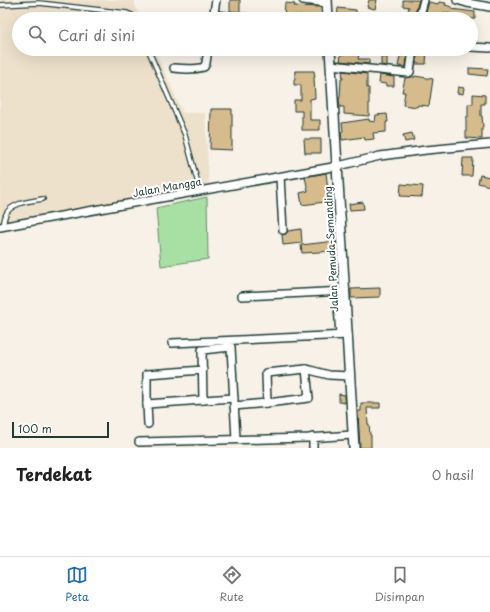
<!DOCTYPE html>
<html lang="id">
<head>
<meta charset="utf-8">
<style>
  body { margin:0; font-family:"Playpen Sans",sans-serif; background:#f2f2f2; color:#222 }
  .scale { position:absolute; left:12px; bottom:10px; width:97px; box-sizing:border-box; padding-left:4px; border:2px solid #1f3d34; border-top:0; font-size:11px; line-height:14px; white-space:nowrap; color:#1f3d34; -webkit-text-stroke:3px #fff; paint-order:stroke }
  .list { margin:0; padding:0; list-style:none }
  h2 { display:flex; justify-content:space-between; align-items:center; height:52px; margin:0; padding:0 16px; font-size:17px }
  h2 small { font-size:13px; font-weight:400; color:#767676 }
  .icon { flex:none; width:22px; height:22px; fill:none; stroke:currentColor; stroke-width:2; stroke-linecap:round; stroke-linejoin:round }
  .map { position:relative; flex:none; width:490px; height:448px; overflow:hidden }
  .search { position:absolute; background:#fff; box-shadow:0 4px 16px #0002; left:12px; right:12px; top:12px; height:44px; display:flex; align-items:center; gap:10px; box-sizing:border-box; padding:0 14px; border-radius:22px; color:#767676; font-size:15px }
  .sheet { height:108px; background:#fff }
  nav { display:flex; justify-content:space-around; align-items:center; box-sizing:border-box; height:56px; border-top:1px solid #e0e0e0; background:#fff; font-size:11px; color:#767676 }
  nav a { display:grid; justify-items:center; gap:2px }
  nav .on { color:#1f6fb2 }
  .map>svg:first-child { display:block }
  .built { fill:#ede1cc }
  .green { fill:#a8e0a4; stroke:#648e6c }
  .building { fill:#d6bb8c; stroke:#1f3d34 }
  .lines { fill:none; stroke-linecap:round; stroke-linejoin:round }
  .service-casing { stroke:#1f3d34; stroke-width:6 }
  .minor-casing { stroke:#1f3d34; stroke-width:10 }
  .secondary-casing { stroke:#1f3d34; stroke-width:12 }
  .service { stroke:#fff; stroke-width:3.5 }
  .minor { stroke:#fff; stroke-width:7 }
  .secondary { stroke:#fff; stroke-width:9 }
  .labels { text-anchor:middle; stroke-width:4; stroke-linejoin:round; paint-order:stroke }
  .street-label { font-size:10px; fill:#1f3d34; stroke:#fff }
</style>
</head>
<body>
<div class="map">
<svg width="490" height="448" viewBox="0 0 490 448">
  <rect width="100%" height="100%" fill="#f7f1e8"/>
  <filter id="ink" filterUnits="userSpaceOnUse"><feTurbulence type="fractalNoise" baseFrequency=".025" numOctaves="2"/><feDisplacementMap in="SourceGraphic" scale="8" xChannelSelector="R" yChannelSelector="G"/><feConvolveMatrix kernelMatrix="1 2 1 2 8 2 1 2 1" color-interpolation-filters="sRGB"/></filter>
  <g filter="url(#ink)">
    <path class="built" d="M0,0H135V7L141,19H19V49H154L183,113H205L209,185L0,224Z"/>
    <path class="green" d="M207,197L208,259L161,266L156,208Z"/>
    <g class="building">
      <path d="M230,0H240V12L230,11Z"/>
      <path d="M369,0H377L375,9L367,7Z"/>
      <path d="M403,0H419L415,13L408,12L409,7L403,6Z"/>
      <path d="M429,2L438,4L439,2L446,3L445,5L452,7L451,9L475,12V19H456V16L444,12L442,18L432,16L431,19H424Z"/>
      <path d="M285,3L295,4L294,6L321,7L322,19H314V16L294,15V18L284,17Z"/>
      <path d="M338,8L356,10V19H337Z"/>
      <path d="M345,49H360L358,59H369V64L340,61L341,54H345Z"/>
      <path d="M418,49H427L426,64H416Z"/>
      <path d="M401,52L407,53L406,67L398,66Z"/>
      <path d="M381,57H387V66L381,65Z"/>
      <path d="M469,68L488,69L487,76L469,74Z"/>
      <path d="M295,71H314L315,77H314L315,98L310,99V120H320V130H302V111H294V100H301V85H294V79H295Z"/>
      <path d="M342,71L367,74V88H369V116L344,114V107H340L339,99L340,98L341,79H343Z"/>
      <path d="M380,75L394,77V86H386V84L379,83Z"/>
      <path d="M415,76L433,79L429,106L418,105L417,107L403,105L405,92H402L405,78L412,77H415Z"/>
      <path d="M458,87L464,88L463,94L457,93Z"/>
      <path d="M473,94L485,95V104H481V116H482L483,127H482V139L466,138V117H468V104H473Z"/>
      <path d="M211,109H232V150L210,149Z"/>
      <path d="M387,114L388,122H386V132L373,133L374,139L365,140L364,137L342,140L341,132L343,131L342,123L369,119V121L375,122L376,115Z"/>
      <path d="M412,133L414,140L405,142L403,135Z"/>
      <path d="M304,139H321V153H305Z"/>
      <path d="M463,158H473L472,176H462Z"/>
      <path d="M326,173L328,189L330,188L332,201L302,205L300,193L308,191L305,177Z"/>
      <path d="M480,175L490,177V186L478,183Z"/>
      <path d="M401,184L423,186L422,197L400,196Z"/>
      <path d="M363,202L364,209L350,210L349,204Z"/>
      <path d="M301,229L302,243L283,245L282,235L286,234L288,231Z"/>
      <path d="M336,241V251L302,253L301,245Z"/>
      <path d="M380,288V297L351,298V289Z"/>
      <path d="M339,394L345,395V403L339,402Z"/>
      <path d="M361,403H380V408H367L368,424H369L370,435H371V448H360L358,411H361Z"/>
    </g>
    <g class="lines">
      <defs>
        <g id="service">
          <path d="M0,5L39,3L127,13L132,15L135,19"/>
          <path d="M148,49L185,135L200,191"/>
          <path d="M3,226C4,223 4,218 6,214C12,202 32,201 43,199"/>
        </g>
        <g id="minor">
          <path d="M303,0L327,3"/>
          <path d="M457,0L467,3L490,7"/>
          <path d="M214,15L261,19"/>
          <path d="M213,19L216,0"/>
          <path d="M419,19L424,0"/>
          <path d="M471,47L490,48"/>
          <path d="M331,65L408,73L410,72L413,49"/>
          <path d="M174,68C184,69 194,70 204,67L206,63L208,49"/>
          <path d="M280,177L283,230"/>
          <path d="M0,227L338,166L380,156L426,150L490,144"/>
          <path d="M337,291L340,335"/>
          <path d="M242,296L345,291"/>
          <path d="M172,343L348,335"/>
          <path d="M203,370L147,374V404L203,400L202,350L231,347L236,439"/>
          <path d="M203,400L234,398"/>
          <path d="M267,403L309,398L306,369"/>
          <path d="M147,404L148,424"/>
          <path d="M234,406L267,403L266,373L306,369L329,375L350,376"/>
          <path d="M313,437V448"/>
          <path d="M139,442L308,438L353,435"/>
        </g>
        <g id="secondary">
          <path d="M327,0L328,19"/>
          <path d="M330,49L354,448"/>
        </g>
      </defs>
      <use href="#service" class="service-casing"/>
      <use href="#minor" class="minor-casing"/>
      <use href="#secondary" class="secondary-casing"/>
      <use href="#service" class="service"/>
      <use href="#minor" class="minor"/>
      <use href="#secondary" class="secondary"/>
    </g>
  </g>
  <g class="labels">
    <g class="street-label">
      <text transform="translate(167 187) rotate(-10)" y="4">Jalan Mangga</text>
      <text transform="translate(331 249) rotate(-93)" y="4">Jalan Pemuda-Semanding</text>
    </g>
  </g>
</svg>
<div class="scale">100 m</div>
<div class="search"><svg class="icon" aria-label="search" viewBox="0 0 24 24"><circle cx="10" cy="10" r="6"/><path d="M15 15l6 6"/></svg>Cari di sini</div>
</div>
<section class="sheet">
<h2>Terdekat<small>0 hasil</small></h2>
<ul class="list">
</ul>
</section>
<nav>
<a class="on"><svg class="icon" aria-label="map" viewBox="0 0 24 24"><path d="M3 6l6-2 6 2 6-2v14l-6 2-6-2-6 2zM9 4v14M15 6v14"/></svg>Peta</a>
<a><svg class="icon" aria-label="directions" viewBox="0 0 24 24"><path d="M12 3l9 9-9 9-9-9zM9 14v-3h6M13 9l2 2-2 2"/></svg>Rute</a>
<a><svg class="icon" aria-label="saved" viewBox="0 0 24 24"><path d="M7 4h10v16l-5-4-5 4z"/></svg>Disimpan</a>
</nav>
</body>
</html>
